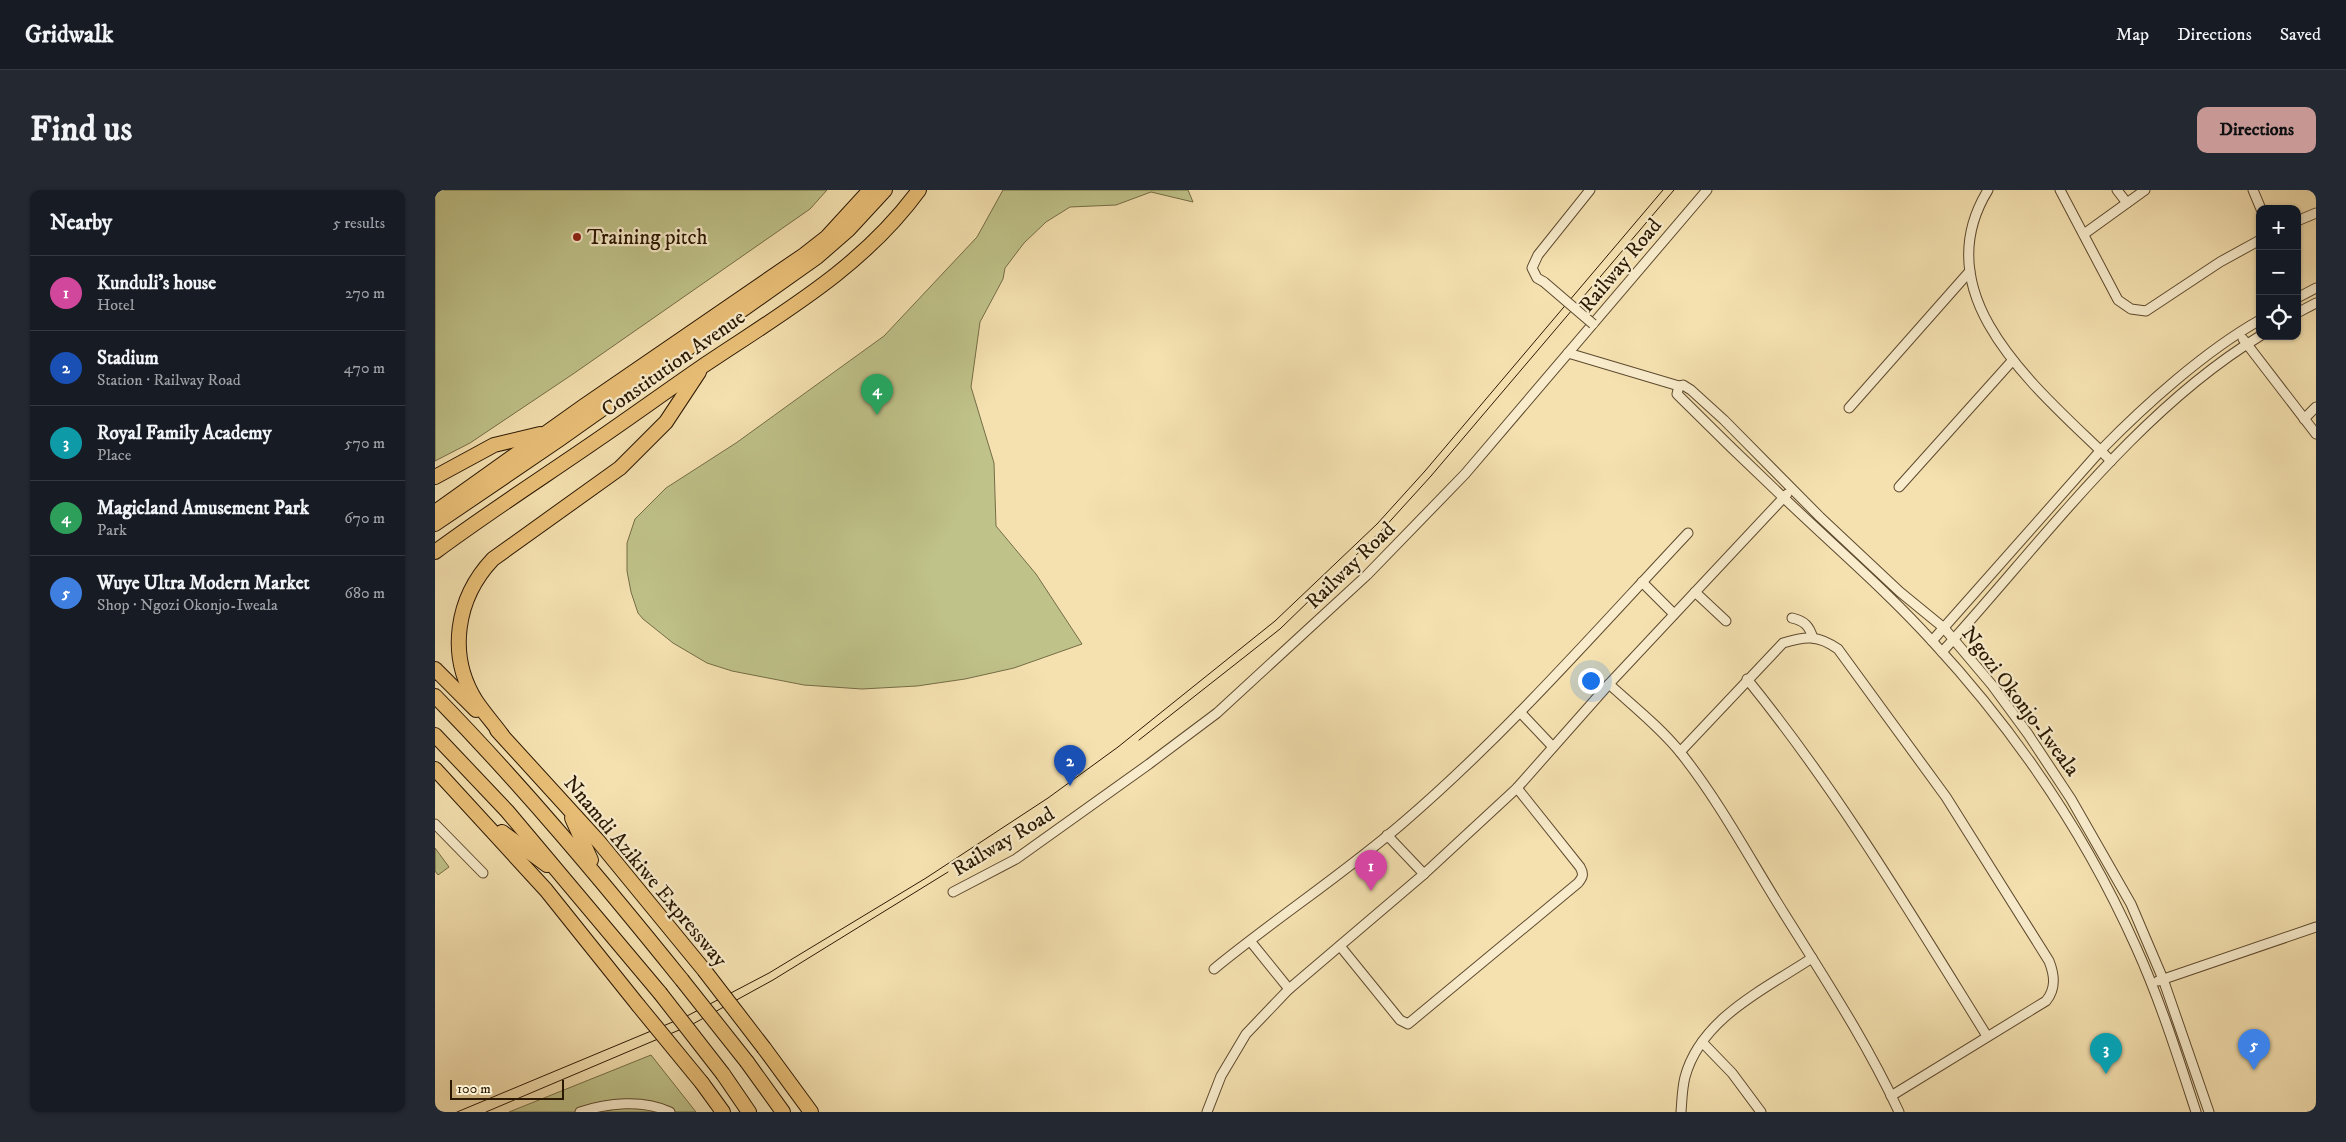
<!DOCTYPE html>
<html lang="en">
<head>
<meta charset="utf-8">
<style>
  body { margin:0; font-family:"IM FELL DW Pica",serif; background:#242831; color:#f1f3f6 }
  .controls { position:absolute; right:15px; top:15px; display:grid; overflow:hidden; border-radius:10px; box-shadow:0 1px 4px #0004 }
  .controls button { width:45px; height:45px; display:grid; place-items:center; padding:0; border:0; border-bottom:1px solid #363941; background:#171b24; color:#f1f3f6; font:25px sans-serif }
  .scale { position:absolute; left:15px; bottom:12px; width:114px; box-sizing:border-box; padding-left:5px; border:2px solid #2b1803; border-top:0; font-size:14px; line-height:18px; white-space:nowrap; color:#2b1803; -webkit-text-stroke:4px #f8eccc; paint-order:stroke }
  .you { position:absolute; left:1155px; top:490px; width:18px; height:18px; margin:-12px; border:4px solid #fff; border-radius:50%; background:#1a73e8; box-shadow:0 0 0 8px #1a73e833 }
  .badge { display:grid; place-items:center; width:32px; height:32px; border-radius:50%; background:#c59692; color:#fff; font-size:16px; font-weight:700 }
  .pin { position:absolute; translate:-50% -41px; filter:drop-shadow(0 1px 2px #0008) }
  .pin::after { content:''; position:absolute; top:26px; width:18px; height:15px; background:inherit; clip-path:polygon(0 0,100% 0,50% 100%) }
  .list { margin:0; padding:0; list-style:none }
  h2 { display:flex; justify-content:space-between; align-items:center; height:65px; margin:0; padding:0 20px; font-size:21px }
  h2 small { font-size:16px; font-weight:400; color:#9ea1a6 }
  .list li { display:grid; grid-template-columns:32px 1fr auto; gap:15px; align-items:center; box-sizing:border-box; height:75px; padding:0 20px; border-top:1px solid #363941 }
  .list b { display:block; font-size:19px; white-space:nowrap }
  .list p { margin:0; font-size:16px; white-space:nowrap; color:#9ea1a6 }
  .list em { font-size:16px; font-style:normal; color:#9ea1a6 }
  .icon { flex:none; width:28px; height:28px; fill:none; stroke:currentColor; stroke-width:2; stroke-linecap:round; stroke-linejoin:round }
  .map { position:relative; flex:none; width:1881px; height:922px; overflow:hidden; border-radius:10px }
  header { display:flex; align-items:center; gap:30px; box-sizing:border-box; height:70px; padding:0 25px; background:#171b24; border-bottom:1px solid #363941 }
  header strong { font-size:24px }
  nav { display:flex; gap:28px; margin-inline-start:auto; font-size:18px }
  .intro { display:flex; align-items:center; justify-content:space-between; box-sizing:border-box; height:120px; padding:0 30px }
  h1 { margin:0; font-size:35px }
  .button { padding:12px 22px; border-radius:10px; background:#c59692; color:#111; font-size:18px; font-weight:700 }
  main { display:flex; gap:30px; padding:0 30px }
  aside { flex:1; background:#171b24; border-radius:10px; box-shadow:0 1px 4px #0004 }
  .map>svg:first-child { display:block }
  .green { fill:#bfc289; stroke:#756d46 }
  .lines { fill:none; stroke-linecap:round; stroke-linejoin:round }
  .minor-casing { stroke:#5e4a2e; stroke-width:11 }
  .highway-casing { stroke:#2b1803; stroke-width:16 }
  .minor { stroke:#f8eccc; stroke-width:9 }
  .highway { stroke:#eac078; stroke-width:14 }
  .tram { stroke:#2b1803; stroke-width:1 }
  .minor-bridge-casing { stroke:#5e4a2e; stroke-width:11; stroke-linecap:butt }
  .highway-bridge-casing { stroke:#2b1803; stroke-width:16; stroke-linecap:butt }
  .minor-bridge { stroke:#f8eccc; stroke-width:9 }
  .highway-bridge { stroke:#eac078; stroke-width:14 }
  .poi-dot { fill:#8f2418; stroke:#f8eccc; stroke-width:2 }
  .labels { text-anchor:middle; stroke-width:4.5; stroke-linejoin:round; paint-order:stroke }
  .poi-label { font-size:21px; fill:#2b1803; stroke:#f8eccc; text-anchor:start }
  .street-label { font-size:21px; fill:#2b1803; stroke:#f8eccc }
</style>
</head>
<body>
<header>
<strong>Gridwalk</strong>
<nav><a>Map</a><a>Directions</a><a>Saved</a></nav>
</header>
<div class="intro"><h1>Find us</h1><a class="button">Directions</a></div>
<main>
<aside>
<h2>Nearby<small>5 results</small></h2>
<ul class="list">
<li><span class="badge" style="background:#d1479c">1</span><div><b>Kunduli's house</b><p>Hotel</p></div><em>270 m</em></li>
<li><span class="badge" style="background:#1a4fb4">2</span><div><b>Stadium</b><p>Station · Railway Road</p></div><em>470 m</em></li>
<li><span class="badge" style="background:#0f9aa8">3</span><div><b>Royal Family Academy</b><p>Place</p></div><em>570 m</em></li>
<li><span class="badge" style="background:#2e9e5b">4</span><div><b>Magicland Amusement Park</b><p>Park</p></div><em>670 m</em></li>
<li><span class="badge" style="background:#3f7fe0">5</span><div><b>Wuye Ultra Modern Market</b><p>Shop · Ngozi Okonjo-Iweala</p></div><em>680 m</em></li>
</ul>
</aside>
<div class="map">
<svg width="1881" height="922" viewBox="0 0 1881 922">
  <rect width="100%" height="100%" fill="#f5e1b0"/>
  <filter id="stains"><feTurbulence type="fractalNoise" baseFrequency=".004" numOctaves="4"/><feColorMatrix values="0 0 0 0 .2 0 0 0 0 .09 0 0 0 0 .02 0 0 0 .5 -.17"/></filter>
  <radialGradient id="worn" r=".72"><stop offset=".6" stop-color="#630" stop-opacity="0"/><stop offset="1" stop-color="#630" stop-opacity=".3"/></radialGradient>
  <g class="green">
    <path d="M0,0H392L375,19L138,184L35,253L0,271Z"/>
    <path d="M568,0H753L758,12L716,2L681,15L635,17L611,32L589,53L570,78L568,89L545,132L536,197L559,273L561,336L601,384L647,454L579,478L530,489L482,496L427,499L369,495L297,481L272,473L238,453L208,429L203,423L196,402L192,381V353L200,329L231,298L301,253L449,146L542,47Z"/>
    <path d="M0,658L14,677L3,685L0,681Z"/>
    <path d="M216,865L261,922H74Z"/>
  </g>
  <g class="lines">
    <defs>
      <g id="minor">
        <path d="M1553,0C1486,109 1608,203 1676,271"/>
        <path d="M1625,0L1683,110L1696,119L1711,121L1785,72L1825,50"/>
        <path d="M1682,0L1692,13"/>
        <path d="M1818,0L1826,19"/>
        <path d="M1862,31L1881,23"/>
        <path d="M1649,44L1710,0"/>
        <path d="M1109,92L1102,88L1097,78L1103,65L1155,0"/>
        <path d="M1862,108L1881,98"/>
        <path d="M1862,123L1881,113"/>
        <path d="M1808,149L1881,244"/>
        <path d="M1133,163L1244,196"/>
        <path d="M1414,218L1535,81"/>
        <path d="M1869,229L1881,217"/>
        <path d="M1464,297L1577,171"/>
        <path d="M1207,392L1239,424"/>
        <path d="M1260,402L1291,431"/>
        <path d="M1357,428C1370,431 1374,436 1378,448"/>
        <path d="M1497,451L1666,260C1710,215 1770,161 1825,130"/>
        <path d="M1507,462C1604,356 1701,221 1825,146"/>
        <path d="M1312,489C1403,601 1476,724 1552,846"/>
        <path d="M1174,494C1198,516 1225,537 1245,562C1285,612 1316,671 1350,725C1390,789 1432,853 1464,922"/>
        <path d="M1085,522L1118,557"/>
        <path d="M1245,562L1348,453C1371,446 1383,445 1403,459L1511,607L1614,771C1620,786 1621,799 1611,811L1456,906"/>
        <path d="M0,634L48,683"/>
        <path d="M952,645L989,684"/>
        <path d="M518,702L581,669L714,574L782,523L932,385L1030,284L1272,0"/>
        <path d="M816,752L854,799"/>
        <path d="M905,756L965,830L973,834L1143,693C1148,687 1149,684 1145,677L1082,598"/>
        <path d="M779,779C841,728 909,684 970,631C1072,543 1161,441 1253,343"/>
        <path d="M1723,791L1881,737"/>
        <path d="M1267,852L1297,883L1326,922"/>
        <path d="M145,922C172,913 208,909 235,922"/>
        <path d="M772,922L786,886L811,844L854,799L989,684L1082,598L1174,494L1352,304"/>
        <path d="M1246,922C1247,910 1247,899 1250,887C1266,828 1330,799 1377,768"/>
        <path d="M1761,922C1743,867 1725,810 1701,757C1651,645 1581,542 1498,452C1452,401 1399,356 1349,308C1314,275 1280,242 1246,208L1242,204L1244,196L1248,195L1256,200L1289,230L1385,327L1465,402L1509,438L1557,495L1593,544L1636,609L1696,714L1728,789L1774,922"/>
      </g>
      <g id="highway">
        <path d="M0,287L59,255L105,244"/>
        <path d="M0,322L149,216L369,65L392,47L435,0"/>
        <path d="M0,334L125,249L382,67L413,40L450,0"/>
        <path d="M0,362C54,322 110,286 165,248C200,224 233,200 268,176C347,123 427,78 484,0"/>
        <path d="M0,479L41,520"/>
        <path d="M0,506C88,596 168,692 247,790"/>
        <path d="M62,540L164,652L269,780"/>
        <path d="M0,545L72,621L225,803"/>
        <path d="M67,545C59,534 49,523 41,511C12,465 21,408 58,369L185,278L231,232L264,182"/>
        <path d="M0,579L111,700L203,815"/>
        <path d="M137,628L156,670"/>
        <path d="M67,642L112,675"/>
        <path d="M329,858L376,922"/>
        <path d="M312,872L348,922"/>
        <path d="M288,884L314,922"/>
        <path d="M267,893L288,922"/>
      </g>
    </defs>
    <use href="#minor" class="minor-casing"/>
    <use href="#highway" class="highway-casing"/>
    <use href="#minor" class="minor"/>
    <use href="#highway" class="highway"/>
    <g class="tram">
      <path d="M704,550L845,439L947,340L996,286L1239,0"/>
      <path d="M22,922L252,826L334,783L491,688L613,608L683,557L840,431L942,334L990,281L1228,0"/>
      <path d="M51,922L256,835L338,790L513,682"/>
    </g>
    <defs>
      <path id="minor-bridge" d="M1109,92L1158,134"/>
      <g id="highway-bridge">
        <path d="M269,780L329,858"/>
        <path d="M247,790L312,872"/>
        <path d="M225,803L288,884"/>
        <path d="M203,815L267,893"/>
      </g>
    </defs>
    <use href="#minor-bridge" class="minor-bridge-casing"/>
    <use href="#highway-bridge" class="highway-bridge-casing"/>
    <use href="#minor-bridge" class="minor-bridge"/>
    <use href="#highway-bridge" class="highway-bridge"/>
  </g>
  <circle class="poi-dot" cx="142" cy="47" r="5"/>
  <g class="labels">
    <g class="poi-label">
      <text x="152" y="54">Training pitch</text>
    </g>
    <g class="street-label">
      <text transform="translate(1185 75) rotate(-50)" y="7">Railway Road</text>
      <text transform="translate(238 173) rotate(-35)" y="7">Constitution Avenue</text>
      <text transform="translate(915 375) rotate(-44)" y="7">Railway Road</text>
      <text transform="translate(1586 511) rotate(53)" y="7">Ngozi Okonjo-Iweala</text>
      <text transform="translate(568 651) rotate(-31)" y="7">Railway Road</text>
      <text transform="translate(211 681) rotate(50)" y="7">Nnamdi Azikiwe Expressway</text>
    </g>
  </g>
  <rect width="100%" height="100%" filter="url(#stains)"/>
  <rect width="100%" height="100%" fill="url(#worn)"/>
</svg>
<div class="controls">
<button>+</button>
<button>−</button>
<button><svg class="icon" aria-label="locate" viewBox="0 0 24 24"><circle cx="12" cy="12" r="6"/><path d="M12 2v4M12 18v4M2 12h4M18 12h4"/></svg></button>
</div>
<div class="scale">100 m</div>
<div class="you"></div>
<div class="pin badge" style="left:936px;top:701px;background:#d1479c">1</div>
<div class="pin badge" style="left:635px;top:596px;background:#1a4fb4">2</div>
<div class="pin badge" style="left:1671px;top:884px;background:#0f9aa8">3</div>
<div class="pin badge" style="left:442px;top:225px;background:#2e9e5b">4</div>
<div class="pin badge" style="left:1819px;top:880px;background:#3f7fe0">5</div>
</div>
</main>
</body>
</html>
